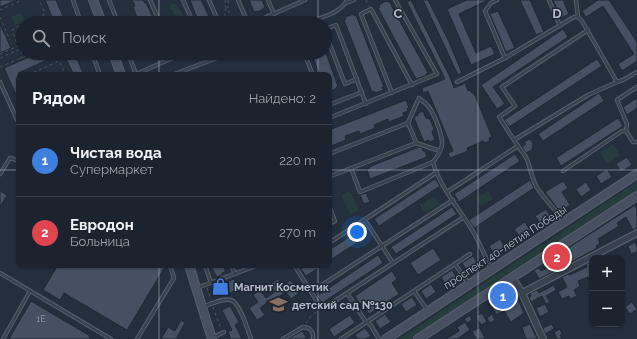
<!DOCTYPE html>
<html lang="ru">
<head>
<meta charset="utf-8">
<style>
  body { margin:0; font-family:Raleway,sans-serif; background:#242b36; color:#f1f3f6 }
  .controls { position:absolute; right:12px; bottom:12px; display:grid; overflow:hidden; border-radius:8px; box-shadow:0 1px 3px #0004 }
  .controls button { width:36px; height:36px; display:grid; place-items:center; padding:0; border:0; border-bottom:1px solid #39404a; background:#1b232e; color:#f1f3f6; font:20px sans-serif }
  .you { position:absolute; left:357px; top:232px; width:14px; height:14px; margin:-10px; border:3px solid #fff; border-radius:50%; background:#1a73e8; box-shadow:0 0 0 6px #1a73e833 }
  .badge { display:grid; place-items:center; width:26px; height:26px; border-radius:50%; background:#8ab4f8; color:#fff; font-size:13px; font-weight:700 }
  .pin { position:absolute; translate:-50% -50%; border:2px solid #fff; box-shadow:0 1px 4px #0006 }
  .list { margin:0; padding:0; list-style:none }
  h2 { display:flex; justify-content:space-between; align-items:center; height:52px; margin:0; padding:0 16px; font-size:17px }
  h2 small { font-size:13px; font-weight:400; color:#a0a4aa }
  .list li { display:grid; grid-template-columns:26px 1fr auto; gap:12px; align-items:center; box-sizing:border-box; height:72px; padding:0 16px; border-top:1px solid #39404a }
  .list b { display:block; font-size:15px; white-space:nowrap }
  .list p { margin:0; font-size:13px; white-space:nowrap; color:#a0a4aa }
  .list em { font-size:13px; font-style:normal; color:#a0a4aa }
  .icon { flex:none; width:22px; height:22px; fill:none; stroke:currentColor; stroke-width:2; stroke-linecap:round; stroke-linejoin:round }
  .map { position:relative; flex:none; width:637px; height:339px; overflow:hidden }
  .search { position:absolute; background:#1b232e; box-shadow:0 1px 3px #0004; left:16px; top:16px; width:316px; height:44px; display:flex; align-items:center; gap:10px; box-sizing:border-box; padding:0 14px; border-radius:22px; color:#a0a4aa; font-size:15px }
  .panel { position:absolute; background:#1b232e; box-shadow:0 1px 3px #0004; left:16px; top:72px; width:316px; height:196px; border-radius:8px }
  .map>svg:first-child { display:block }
  .green { fill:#263c3f }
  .building { fill:#455162; stroke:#1f2835 }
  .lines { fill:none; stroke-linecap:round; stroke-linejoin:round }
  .lane-casing { stroke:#565f6c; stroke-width:4.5 }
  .street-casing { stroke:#565f6c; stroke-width:8 }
  .secondary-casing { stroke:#565f6c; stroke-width:10 }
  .path { stroke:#44595c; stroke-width:1; stroke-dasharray:3 3; stroke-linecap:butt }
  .lane { stroke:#38414e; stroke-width:2.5 }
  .street { stroke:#38414e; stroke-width:5.5 }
  .secondary { stroke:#465061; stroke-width:8 }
  .grid { fill:none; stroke:#b4bcc9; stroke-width:1; stroke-opacity:0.55 }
  .labels { text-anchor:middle; stroke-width:3; stroke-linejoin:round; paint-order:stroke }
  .number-label { font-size:9px; fill:#98a1af }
  .street-label { font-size:11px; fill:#b4bcc9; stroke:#1d2633 }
  .poi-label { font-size:11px; font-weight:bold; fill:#b4bcc9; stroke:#1d2633; text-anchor:start }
  .grid-label { font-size:13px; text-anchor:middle; font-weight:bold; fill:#b4bcc9; stroke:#1d2633; stroke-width:3; stroke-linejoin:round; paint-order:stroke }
</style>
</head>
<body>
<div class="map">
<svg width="637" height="339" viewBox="0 0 637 339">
  <rect width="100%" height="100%" fill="#242f3e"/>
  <g class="green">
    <path d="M172,4H176L184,16L182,20H178L170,8Z"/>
    <path d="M21,13L24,20L15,25L11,17Z"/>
    <path d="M613,144L620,155L607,164L600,153Z"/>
    <path d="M637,182V194L415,339H399Z"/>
    <path d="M350,191L359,210L350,214L341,195Z"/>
    <path d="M488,191L493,199L481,206L476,198Z"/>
    <path d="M434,196L440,204L425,213L420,205Z"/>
  </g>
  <g class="building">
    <path d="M0,0H17L0,7Z"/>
    <path d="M45,0H56L66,23H43L53,19Z"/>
    <path d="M132,0H143L145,3H146L153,17L149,22L146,23H139L133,7L135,6Z"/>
    <path d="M190,0H201L212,23H199Z"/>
    <path d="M249,0H262L265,7L260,11L254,12Z"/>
    <path d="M411,0L450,77L454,88L465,83L468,91L470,90L472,93H474L492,137L489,138L490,141L484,143L483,141L467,148L468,151L450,158L448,153L453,151L428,91L423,93L422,88L445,79L407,2Z"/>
    <path d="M423,0H428L449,42L462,73L458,75Z"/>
    <path d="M467,0H488L459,14L476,53L491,46L495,54L471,65L447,9Z"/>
    <path d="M520,0H530L544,32L536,35Z"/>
    <path d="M553,0H563L569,14L561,18Z"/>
    <path d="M598,0H609L637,42V61L622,71L618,64L634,54L603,6L586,17L582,11Z"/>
    <path d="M386,1L387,2L389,1L403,27L428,73L426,74L427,75L416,79L378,8L380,7L379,5Z"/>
    <path d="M498,11L515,48L506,52L490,14Z"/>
    <path d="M354,14V16L356,15L384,87H382L383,90L375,93L374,91L372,92L344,20L346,19L345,17Z"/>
    <path d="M0,24L11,48L0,53Z"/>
    <path d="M563,29L568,37L493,87L505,104L497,109L481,85Z"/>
    <path d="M42,53H63L18,73L19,76V101L4,68L34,55L35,56Z"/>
    <path d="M63,53H82L84,56L77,59L84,75H74Z"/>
    <path d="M311,53H326L338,86L336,87L337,88L329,92V75H320Z"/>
    <path d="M597,59L602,66L509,127L504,120Z"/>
    <path d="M599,93L604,101L543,141L538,134Z"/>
    <path d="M637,98V108L627,115L623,107Z"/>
    <path d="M406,100L409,108L407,109L408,111L403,113L404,116L389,122L388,119L374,125L375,128L360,134L359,131L345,136L346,140L331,146L329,143V130Z"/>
    <path d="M423,111L426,118L430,119L434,129L432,132L435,140L429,142V140L424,142L414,118H415V116L418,115V113Z"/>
    <path d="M618,118L623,126L561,166L556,158Z"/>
    <path d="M530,139L533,143L532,150L526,153L522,147L526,144L524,142Z"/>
    <path d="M419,147L422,148L423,151H425L427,157L370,179L367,169L370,168L369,167Z"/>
    <path d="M515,154L520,161L459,202L454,194Z"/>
    <path d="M627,157L632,165L621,172L616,164Z"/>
    <path d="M607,169L612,177L601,184L596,176Z"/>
    <path d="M435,179L440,186L379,226L374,219Z"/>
    <path d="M530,180L534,188L474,228L469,220Z"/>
    <path d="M563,181L568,188L562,192L570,205L560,212L545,192Z"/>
    <path d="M586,182L591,190L581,197L576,189Z"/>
    <path d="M0,191L7,195L0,207Z"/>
    <path d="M366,193L370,202L364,204L360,195Z"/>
    <path d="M635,205L637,209V228L633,230L626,217L617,223L619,226L598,239L600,243L596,246L597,248L566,265L563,260L555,265L557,270L539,279L534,270L539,268L541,271L549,267L546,262Z"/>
    <path d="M452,207L457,214L396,254L391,247Z"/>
    <path d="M546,209L551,217L541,224L535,216Z"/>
    <path d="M525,222L530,230L520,237L514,229Z"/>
    <path d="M362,229L367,236L329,261V250Z"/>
    <path d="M500,239L505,247L494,254L489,246Z"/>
    <path d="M635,242L637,247V252L631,254L628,246Z"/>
    <path d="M433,248L441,260L418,275L410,263Z"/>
    <path d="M378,255L383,263L322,303L317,296Z"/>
    <path d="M473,256L478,264L467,271L462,263Z"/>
    <path d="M591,262L592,287L588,277L578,281L580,286L574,290L577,296L570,299L569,296L562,299L558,292L567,287L562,277L568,274L569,275L574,273L587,267L586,264Z"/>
    <path d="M58,265H166L127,330L64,293L60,300L43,290Z"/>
    <path d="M210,265H224L225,272L222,273L223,274L217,277Z"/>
    <path d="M307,265H323L306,276L301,269Z"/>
    <path d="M452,270L457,278L446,285L441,277Z"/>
    <path d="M392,271L397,279L392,283L399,294L369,314L362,303L360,304L355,296Z"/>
    <path d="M234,279L235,282L236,281L240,287L224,297L221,293L216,295L213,290L218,288L217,286Z"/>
    <path d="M278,279L283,286L291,280L299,293L291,299L286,292L278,297L283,304L275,310L269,301L260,308L265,315L257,320L249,308L258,302L253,295L260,290L266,298L275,292L270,284Z"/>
    <path d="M431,284L436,292L426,299L421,291Z"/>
    <path d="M554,285L556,290L546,296L550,302L546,304L542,296L531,302L529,297L531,296L530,293L537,290L539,293Z"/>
    <path d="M513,288L524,313L511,322L504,311L496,315L490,302Z"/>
    <path d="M412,297L417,305L406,312L401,304Z"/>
    <path d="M31,301L90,336L89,339H9Z"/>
    <path d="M632,302L637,309L630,314L625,307Z"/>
    <path d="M545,304L549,312L540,317L536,308Z"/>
    <path d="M230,306L239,322L235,325L242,339H231L228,332L232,330L222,310Z"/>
    <path d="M482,313L487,322L481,325L476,316Z"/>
    <path d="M385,314L391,322L380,329L375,321Z"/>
    <path d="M492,314L495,320L490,323L487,318Z"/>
    <path d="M350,315L355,323L334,337L329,329Z"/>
    <path d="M470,315L472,320L467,323L464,319Z"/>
    <path d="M181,320L185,323L176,339H161L168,327L175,331Z"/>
    <path d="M465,322L470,330L457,339H446L459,331L457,327Z"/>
    <path d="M530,324L537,339H526L522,327Z"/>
    <path d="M552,324L554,329L545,334L543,328Z"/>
    <path d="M365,328L371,336L365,339H358L355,335Z"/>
    <path d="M480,328L485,339H476L472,331Z"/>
    <path d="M560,329L562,334L560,335L562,339H557L554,332Z"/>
    <path d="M302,331L306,337L304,339H288Z"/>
  </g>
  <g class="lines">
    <defs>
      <g id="lane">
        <path d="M73,0L81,23"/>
        <path d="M109,0L118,23"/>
        <path d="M150,0L160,23"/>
        <path d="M183,0L192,20V23"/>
        <path d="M209,0L219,23"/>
        <path d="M238,0L248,23"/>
        <path d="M268,0L274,14"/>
        <path d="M497,0L491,3L485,11L505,58"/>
        <path d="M549,0L560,26"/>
        <path d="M576,0L578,17"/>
        <path d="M346,3L354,0"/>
        <path d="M253,23L305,0"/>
        <path d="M307,23C320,18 341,13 347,0"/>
        <path d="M325,29L336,25L366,104"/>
        <path d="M325,32L345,84L357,79"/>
        <path d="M92,53L100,75"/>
        <path d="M128,53L136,74"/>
        <path d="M304,53L313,75"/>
        <path d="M134,75L184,53"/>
        <path d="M172,75L230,53"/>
        <path d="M0,82L19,124"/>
        <path d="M457,82L505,58L574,17H578L582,21L617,82L623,80L637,72"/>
        <path d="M392,93L361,14L371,9L412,85"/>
        <path d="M329,105L362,92"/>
        <path d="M329,118L437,74L395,0"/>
        <path d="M626,131L627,124L617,100L637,87"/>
        <path d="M514,140L588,95L617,82"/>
        <path d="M416,142L408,123L419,98C422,101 426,103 428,106C434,113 443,136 442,145C441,152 437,157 433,162"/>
        <path d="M518,146C521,151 525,155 527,159C530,168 532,177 536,186C544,199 554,208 563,220"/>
        <path d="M329,154L408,123"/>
        <path d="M351,168L360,192L433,162C440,189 462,211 475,235C481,246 486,258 491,269"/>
        <path d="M329,170L331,176L416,143L440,151"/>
        <path d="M563,171L622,131H626L633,142H637"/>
        <path d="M0,174L10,158L19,161"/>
        <path d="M447,192L518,146L499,117L515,106L502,87L588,30"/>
        <path d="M329,206L335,221L329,224"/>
        <path d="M365,220L393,263"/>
        <path d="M329,243L437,172"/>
        <path d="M455,264L468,283"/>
        <path d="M205,265L211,283"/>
        <path d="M231,265L235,274"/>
        <path d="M295,265L296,268L320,306L324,308L464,217"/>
        <path d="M0,273L111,339"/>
        <path d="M197,288L258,265"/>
        <path d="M414,291L428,311"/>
        <path d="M311,292L453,200"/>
        <path d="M347,293L366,322L370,324L379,339"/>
        <path d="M203,307C211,304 222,298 231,300C240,303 248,330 251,339"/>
        <path d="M214,337L224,332"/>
        <path d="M3,339L30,291"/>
        <path d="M137,339L174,278L170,265"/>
        <path d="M283,339L303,327C310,327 314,332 313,339"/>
        <path d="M341,339L470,254"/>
      </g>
      <g id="street">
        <path d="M512,277L522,293L543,339"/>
        <path d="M522,293L637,233"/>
      </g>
      <g id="secondary">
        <path d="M93,0L102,23"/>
        <path d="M113,53L121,75"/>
        <path d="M189,265L212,339"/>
        <path d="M386,339L637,174"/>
        <path d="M418,339L637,196"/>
      </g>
    </defs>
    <use href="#lane" class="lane-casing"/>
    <use href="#street" class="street-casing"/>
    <use href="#secondary" class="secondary-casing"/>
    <g class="path">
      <path d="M226,0L224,4L231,15"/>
      <path d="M228,0V8"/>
      <path d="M366,0L369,7"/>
      <path d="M226,8L224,14L228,18"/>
      <path d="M0,10L22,0"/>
      <path d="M0,17L10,40"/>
      <path d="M233,18L242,19"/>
      <path d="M26,23L44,15L45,13L39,0"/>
      <path d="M68,23L71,22"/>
      <path d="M225,23L232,20L234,18L232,16L229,17L230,20"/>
      <path d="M0,54L18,46L12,31L13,29L23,24"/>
      <path d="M22,54L18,46L23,44"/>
      <path d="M0,58L23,48"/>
      <path d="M20,59L24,53"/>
      <path d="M0,67L33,53"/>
      <path d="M28,75L59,61L66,75"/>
      <path d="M18,138H19"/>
      <path d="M207,288L211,300"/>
      <path d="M213,307L221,329"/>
      <path d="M306,323L310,317L319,310"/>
    </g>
    <use href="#lane" class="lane"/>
    <use href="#street" class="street"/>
    <use href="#secondary" class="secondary"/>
  </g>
  <path class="grid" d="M159,0V23M318,0V23M478,0V339M159,53V75M318,53V75M0,170H19M329,170H637M159,265V339M318,265V339"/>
  <defs>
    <symbol id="shop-bare" viewBox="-9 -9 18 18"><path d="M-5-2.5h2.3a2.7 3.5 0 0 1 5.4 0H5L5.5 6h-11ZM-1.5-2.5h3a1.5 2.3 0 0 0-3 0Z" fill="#3f7fe0" stroke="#1d2633" stroke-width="2.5" paint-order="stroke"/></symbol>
    <symbol id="school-bare" viewBox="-9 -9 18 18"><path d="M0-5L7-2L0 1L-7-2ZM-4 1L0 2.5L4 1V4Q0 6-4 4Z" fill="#8d6e63" stroke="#1d2633" stroke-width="2.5" paint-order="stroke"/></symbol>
  </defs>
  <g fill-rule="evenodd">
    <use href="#shop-bare" x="208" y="274" width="25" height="25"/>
    <use href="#school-bare" x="266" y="292" width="25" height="25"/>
  </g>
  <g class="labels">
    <g class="number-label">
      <text x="41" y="322">1Е</text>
    </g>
    <g class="street-label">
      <text transform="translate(505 247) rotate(-33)" y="4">проспект 40-летия Победы</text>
    </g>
    <g class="poi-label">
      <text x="234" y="291">Магнит Косметик</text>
      <text x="292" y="309">детский сад №130</text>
    </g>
  </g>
  <g class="grid-label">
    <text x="398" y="18">C</text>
    <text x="557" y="18">D</text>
  </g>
</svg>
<div class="controls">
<button>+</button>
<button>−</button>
</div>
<div class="you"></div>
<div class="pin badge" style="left:503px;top:296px;background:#3f7fe0">1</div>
<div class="pin badge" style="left:557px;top:257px;background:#e0444e">2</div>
<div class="search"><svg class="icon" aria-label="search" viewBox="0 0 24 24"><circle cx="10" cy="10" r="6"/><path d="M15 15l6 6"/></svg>Поиск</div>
<section class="panel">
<h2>Рядом<small>Найдено: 2</small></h2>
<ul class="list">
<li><span class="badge" style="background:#3f7fe0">1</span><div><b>Чистая вода</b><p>Супермаркет</p></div><em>220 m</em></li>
<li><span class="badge" style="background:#e0444e">2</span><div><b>Евродон</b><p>Больница</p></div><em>270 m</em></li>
</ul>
</section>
</div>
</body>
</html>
